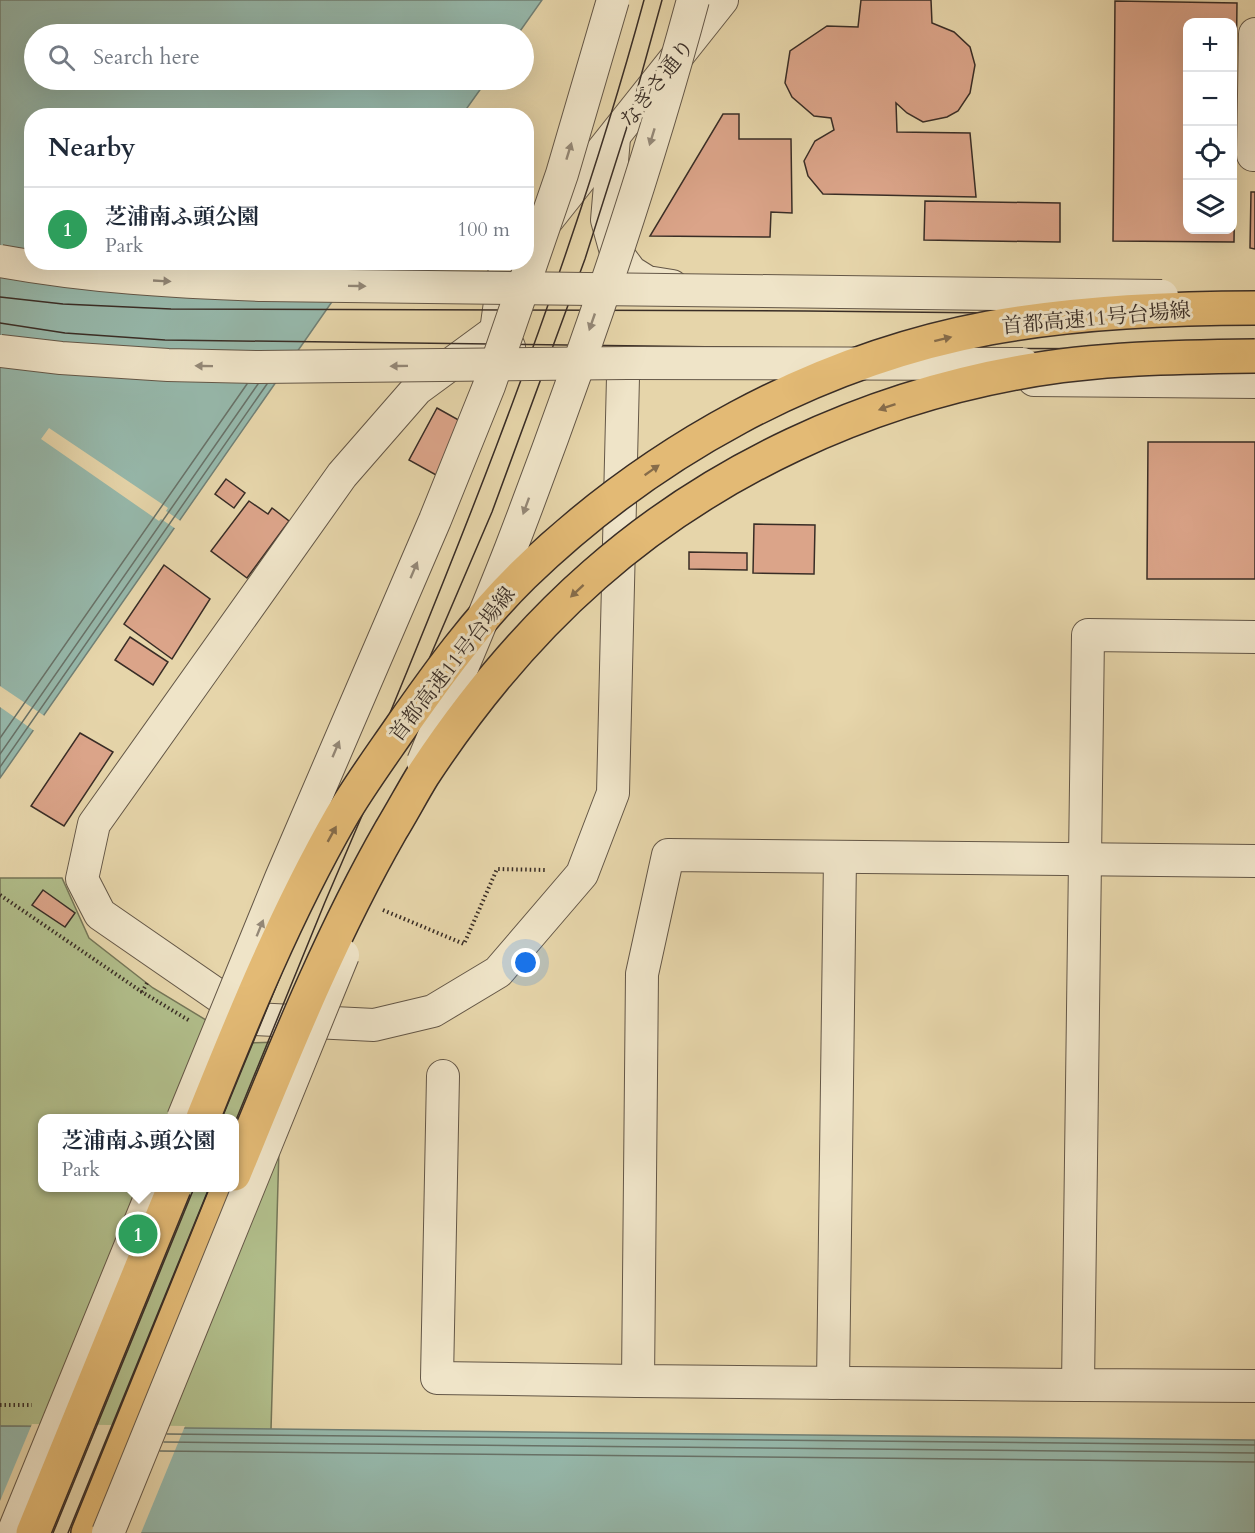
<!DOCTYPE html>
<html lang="en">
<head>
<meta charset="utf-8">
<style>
  body { margin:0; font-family:Cardo,"Noto Serif JP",serif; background:#f2f2f3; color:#1f2937 }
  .controls { position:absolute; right:18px; top:18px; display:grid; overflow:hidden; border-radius:12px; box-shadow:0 6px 24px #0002 }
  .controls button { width:54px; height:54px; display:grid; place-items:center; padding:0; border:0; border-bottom:2px solid #e0e1e3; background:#fff; color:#1f2937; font:30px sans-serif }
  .you { position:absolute; left:526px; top:963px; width:21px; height:21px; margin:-15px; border:4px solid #fff; border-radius:50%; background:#1a73e8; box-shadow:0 0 0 9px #1a73e833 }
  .badge { display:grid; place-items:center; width:39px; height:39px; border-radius:50%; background:#8f2418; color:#fff; font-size:20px; font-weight:700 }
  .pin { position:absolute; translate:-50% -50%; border:3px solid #fff; box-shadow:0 2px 6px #0006 }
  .popup { position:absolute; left:38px; top:1114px; width:201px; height:78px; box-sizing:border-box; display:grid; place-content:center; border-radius:12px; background:#fff; filter:drop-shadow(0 2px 4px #0005); font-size:20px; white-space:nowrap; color:#747a83 }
  .popup b { font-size:22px; color:#1f2937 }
  .popup::after { content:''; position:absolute; left:50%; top:100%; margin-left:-12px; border:12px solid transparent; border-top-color:#fff }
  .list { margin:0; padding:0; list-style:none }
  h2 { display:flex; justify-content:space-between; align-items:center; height:78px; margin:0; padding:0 24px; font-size:26px }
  h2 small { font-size:20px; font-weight:400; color:#747a83 }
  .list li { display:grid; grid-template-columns:39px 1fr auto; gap:18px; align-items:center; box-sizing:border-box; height:84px; padding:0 24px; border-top:2px solid #e0e1e3 }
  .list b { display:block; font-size:22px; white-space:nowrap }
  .list p { margin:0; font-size:20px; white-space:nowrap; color:#747a83 }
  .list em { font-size:20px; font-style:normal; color:#747a83 }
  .icon { flex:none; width:33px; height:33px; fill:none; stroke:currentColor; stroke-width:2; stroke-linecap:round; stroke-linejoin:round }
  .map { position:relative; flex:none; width:1255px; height:1533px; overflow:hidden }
  .search { position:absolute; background:#fff; box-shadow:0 6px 24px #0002; left:24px; top:24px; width:510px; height:66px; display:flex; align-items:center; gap:15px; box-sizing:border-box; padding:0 21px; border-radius:33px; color:#747a83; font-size:22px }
  .panel { position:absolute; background:#fff; box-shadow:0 6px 24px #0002; left:24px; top:108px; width:510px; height:162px; border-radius:24px }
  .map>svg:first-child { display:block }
  .green { fill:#b1be8b; stroke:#757658; stroke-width:1.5; fill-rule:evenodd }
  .water { fill:#96b8ab; stroke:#718076; stroke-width:1.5 }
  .pier { fill:#e6d5aa }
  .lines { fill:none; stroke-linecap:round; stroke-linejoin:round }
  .shore { stroke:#687268; stroke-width:1.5 }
  .building { fill:#dba489; stroke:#392d26; stroke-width:1.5; fill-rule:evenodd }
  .minor-casing { stroke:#645747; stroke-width:34 }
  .highway-casing { stroke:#392d26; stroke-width:36 }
  .path { stroke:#392d26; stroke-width:4; stroke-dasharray:1.5 3; stroke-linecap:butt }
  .minor { stroke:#efe4c8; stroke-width:32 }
  .highway { stroke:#e3ba75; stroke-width:33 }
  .tram { stroke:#392d26; stroke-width:1.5 }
  .minor-bridge-casing { stroke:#645747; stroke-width:34; stroke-linecap:butt }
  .highway-bridge-casing { stroke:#392d26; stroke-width:36; stroke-linecap:butt }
  .minor-bridge { stroke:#efe4c8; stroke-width:32 }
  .highway-bridge { stroke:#e3ba75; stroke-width:33 }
  .oneway { fill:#948877 }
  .oneway2 { fill:#866c4a }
  .labels { text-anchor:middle; stroke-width:6; stroke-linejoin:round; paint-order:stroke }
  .street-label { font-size:21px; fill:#392d26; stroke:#efe4c8 }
</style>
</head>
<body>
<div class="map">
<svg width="1255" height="1533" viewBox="0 0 1255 1533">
  <rect width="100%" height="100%" fill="#e6d5aa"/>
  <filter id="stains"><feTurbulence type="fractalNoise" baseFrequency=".00333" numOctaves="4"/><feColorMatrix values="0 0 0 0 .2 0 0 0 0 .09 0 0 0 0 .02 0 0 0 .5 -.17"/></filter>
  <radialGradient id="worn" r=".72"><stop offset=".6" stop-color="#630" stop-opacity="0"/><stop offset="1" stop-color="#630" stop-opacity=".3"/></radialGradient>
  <path class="green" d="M0,878H62L89,938L153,988L244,1043L282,1042L271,1430L0,1426ZM42,1118H234V1188H42Z"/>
  <g class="water">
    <path d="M0,0H542L518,34H34V80H487L462,115L32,116V262L359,263L0,778Z"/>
    <path d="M0,1426L1255,1440V1533H0Z"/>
  </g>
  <g class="pier">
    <path d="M49,428L168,508L166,511L182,522L180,525L176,529L161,519L159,521L41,439Z"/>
    <path d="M0,686L46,717L36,732L0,707Z"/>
    <path d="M32,1424L185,1426L141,1533H0V1501Z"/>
  </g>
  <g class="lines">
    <g class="shore">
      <path d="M0,738L247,384"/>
      <path d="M0,754L258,384"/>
      <path d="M0,767L267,384"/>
      <path d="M167,1434L1255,1445"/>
      <path d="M164,1442L1255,1453"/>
      <path d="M160,1451L1255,1462"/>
    </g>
  </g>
  <g class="building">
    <path d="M861,0H931L932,23L954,32L970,47L975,65L970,93L958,111L947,117L923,122L907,113L896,103L897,132L970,133L976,197L823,194L808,176L804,161L815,141L834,130L831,118L814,116L792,97L785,83L790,51L827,26L858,27Z"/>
    <path d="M1115,1L1237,3L1234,242L1113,241ZM1188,22H1232V230H1188Z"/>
    <path d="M723,114H739V139H791L792,213L771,212L770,237L650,236Z"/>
    <path d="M1251,192H1255V249L1250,248Z"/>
    <path d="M925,201L1060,203V242L924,240Z"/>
    <path d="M437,408L464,423L436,475L409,460Z"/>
    <path d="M1148,442H1255V579H1147Z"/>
    <path d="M226,479L245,493L234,508L215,494Z"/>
    <path d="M249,501L268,514L272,508L289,521L247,578L211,551Z"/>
    <path d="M754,524L815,525L814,574L753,573Z"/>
    <path d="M689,552L747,553V570L689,569Z"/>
    <path d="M164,565L210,599L172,659L124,624Z"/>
    <path d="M130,637L168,662L153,685L115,660Z"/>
    <path d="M80,733L113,752L64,826L31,806Z"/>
    <path d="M43,890L75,913L65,927L32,905Z"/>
  </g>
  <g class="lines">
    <defs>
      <g id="minor">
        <path d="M1255,34L1253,155H1255"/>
        <path d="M614,138L607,220L616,252L631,272L647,282L672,286"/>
        <path d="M548,219L722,0"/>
        <path d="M496,331L417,389L342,475L94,824L82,879L100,914L252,1019L374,1025L433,1011L498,972L582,874L613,793L623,377"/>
        <path d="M509,347L496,331L504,274L513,262"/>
        <path d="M1034,380L1255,382"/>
        <path d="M1255,637L1088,635L1078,1385L1255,1386"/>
        <path d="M443,1076L437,1378L638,1381"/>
        <path d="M833,1383L840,857"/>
        <path d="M1078,1385L638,1381L642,974L668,855L1255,861"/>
      </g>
      <path id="highway" d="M88,1533L228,1188"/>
    </defs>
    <use href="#minor" class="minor-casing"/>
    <use href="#highway" class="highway-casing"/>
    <g class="path">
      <path d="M0,895L142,992"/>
      <path d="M383,910L464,944L497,869L545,870"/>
      <path d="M147,983L142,992L190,1021"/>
      <path d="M0,1405H32"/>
    </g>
    <use href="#minor" class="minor"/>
    <use href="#highway" class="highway"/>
    <g class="tram">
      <path d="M0,297L63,304L171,309L807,311L1255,316"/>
      <path d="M0,323L65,333L165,340L807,348L1255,349"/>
      <path d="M222,1118C372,749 539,386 644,0"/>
      <path d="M234,1125L325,902L492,512L585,259L626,130L662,0"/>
      <path d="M53,1533L194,1188"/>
      <path d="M68,1533L209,1188"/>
    </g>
    <defs>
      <g id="minor-bridge">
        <path d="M0,261C88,277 175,282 264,285L1162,296"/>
        <path d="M0,351L61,358L168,365L259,367L627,363L1023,364"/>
        <path d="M423,762C452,691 483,620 511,548C580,368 643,185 693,0"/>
        <path d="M183,1118L281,878L435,520L489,386L562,174L613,0"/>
        <path d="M13,1533L154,1188"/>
        <path d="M108,1533L343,955"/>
      </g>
      <g id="highway-bridge">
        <path d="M203,1118C244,1016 286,913 341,817C359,786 381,756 401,727C438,674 477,620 523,575C651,451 814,361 989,328C1077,312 1166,308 1255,308"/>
        <path d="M234,1174C282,1057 328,940 391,830C402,812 412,793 423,775C471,702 529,632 594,575C713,470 865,400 1021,372C1098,358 1177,357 1255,356"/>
        <path d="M33,1533L174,1188"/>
      </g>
    </defs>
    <use href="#minor-bridge" class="minor-bridge-casing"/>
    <use href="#highway-bridge" class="highway-bridge-casing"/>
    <use href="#minor-bridge" class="minor-bridge"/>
    <use href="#highway-bridge" class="highway-bridge"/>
  </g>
  <defs><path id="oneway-solid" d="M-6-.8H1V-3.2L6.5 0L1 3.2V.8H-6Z" transform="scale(1.5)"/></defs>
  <g class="oneway">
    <use href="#oneway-solid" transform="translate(652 137) rotate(107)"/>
    <use href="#oneway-solid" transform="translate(569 151) rotate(-73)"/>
    <use href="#oneway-solid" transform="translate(162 281) rotate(3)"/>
    <use href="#oneway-solid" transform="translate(357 286) rotate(1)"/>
    <use href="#oneway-solid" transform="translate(592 322) rotate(109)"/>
    <use href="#oneway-solid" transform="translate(204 366) rotate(-179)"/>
    <use href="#oneway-solid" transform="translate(399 366) rotate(179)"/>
    <use href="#oneway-solid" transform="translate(526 506) rotate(110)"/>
    <use href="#oneway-solid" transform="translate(414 570) rotate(-67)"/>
    <use href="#oneway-solid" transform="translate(336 749) rotate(-67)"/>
    <use href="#oneway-solid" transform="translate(260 928) rotate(-68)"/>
  </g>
  <g class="oneway2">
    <use href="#oneway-solid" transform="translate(943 339) rotate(-14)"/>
    <use href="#oneway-solid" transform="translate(887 407) rotate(161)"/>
    <use href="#oneway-solid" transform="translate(652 470) rotate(-35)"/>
    <use href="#oneway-solid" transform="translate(577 591) rotate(137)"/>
    <use href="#oneway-solid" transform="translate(332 834) rotate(-61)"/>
  </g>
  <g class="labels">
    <g class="street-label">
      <text transform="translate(657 83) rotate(-52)" y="7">なぎさ通り</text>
      <text transform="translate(1096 318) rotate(-5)" y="7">首都高速11号台場線</text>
      <text transform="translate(452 664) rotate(-52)" y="7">首都高速11号台場線</text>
    </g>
  </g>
  <rect width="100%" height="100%" filter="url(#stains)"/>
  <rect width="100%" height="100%" fill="url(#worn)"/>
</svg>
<div class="controls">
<button>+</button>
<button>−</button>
<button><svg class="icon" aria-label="locate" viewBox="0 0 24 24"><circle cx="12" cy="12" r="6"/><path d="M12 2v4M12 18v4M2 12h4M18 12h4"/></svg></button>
<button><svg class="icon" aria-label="layers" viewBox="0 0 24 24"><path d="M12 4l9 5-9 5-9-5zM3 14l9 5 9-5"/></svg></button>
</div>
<div class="you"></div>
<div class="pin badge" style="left:138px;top:1234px;background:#2e9e5b">1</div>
<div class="popup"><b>芝浦南ふ頭公園</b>Park</div>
<div class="search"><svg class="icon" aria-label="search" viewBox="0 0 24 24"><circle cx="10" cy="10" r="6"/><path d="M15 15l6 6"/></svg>Search here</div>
<section class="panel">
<h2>Nearby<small></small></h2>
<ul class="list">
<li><span class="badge" style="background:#2e9e5b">1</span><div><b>芝浦南ふ頭公園</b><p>Park</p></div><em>100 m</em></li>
</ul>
</section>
</div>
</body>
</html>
